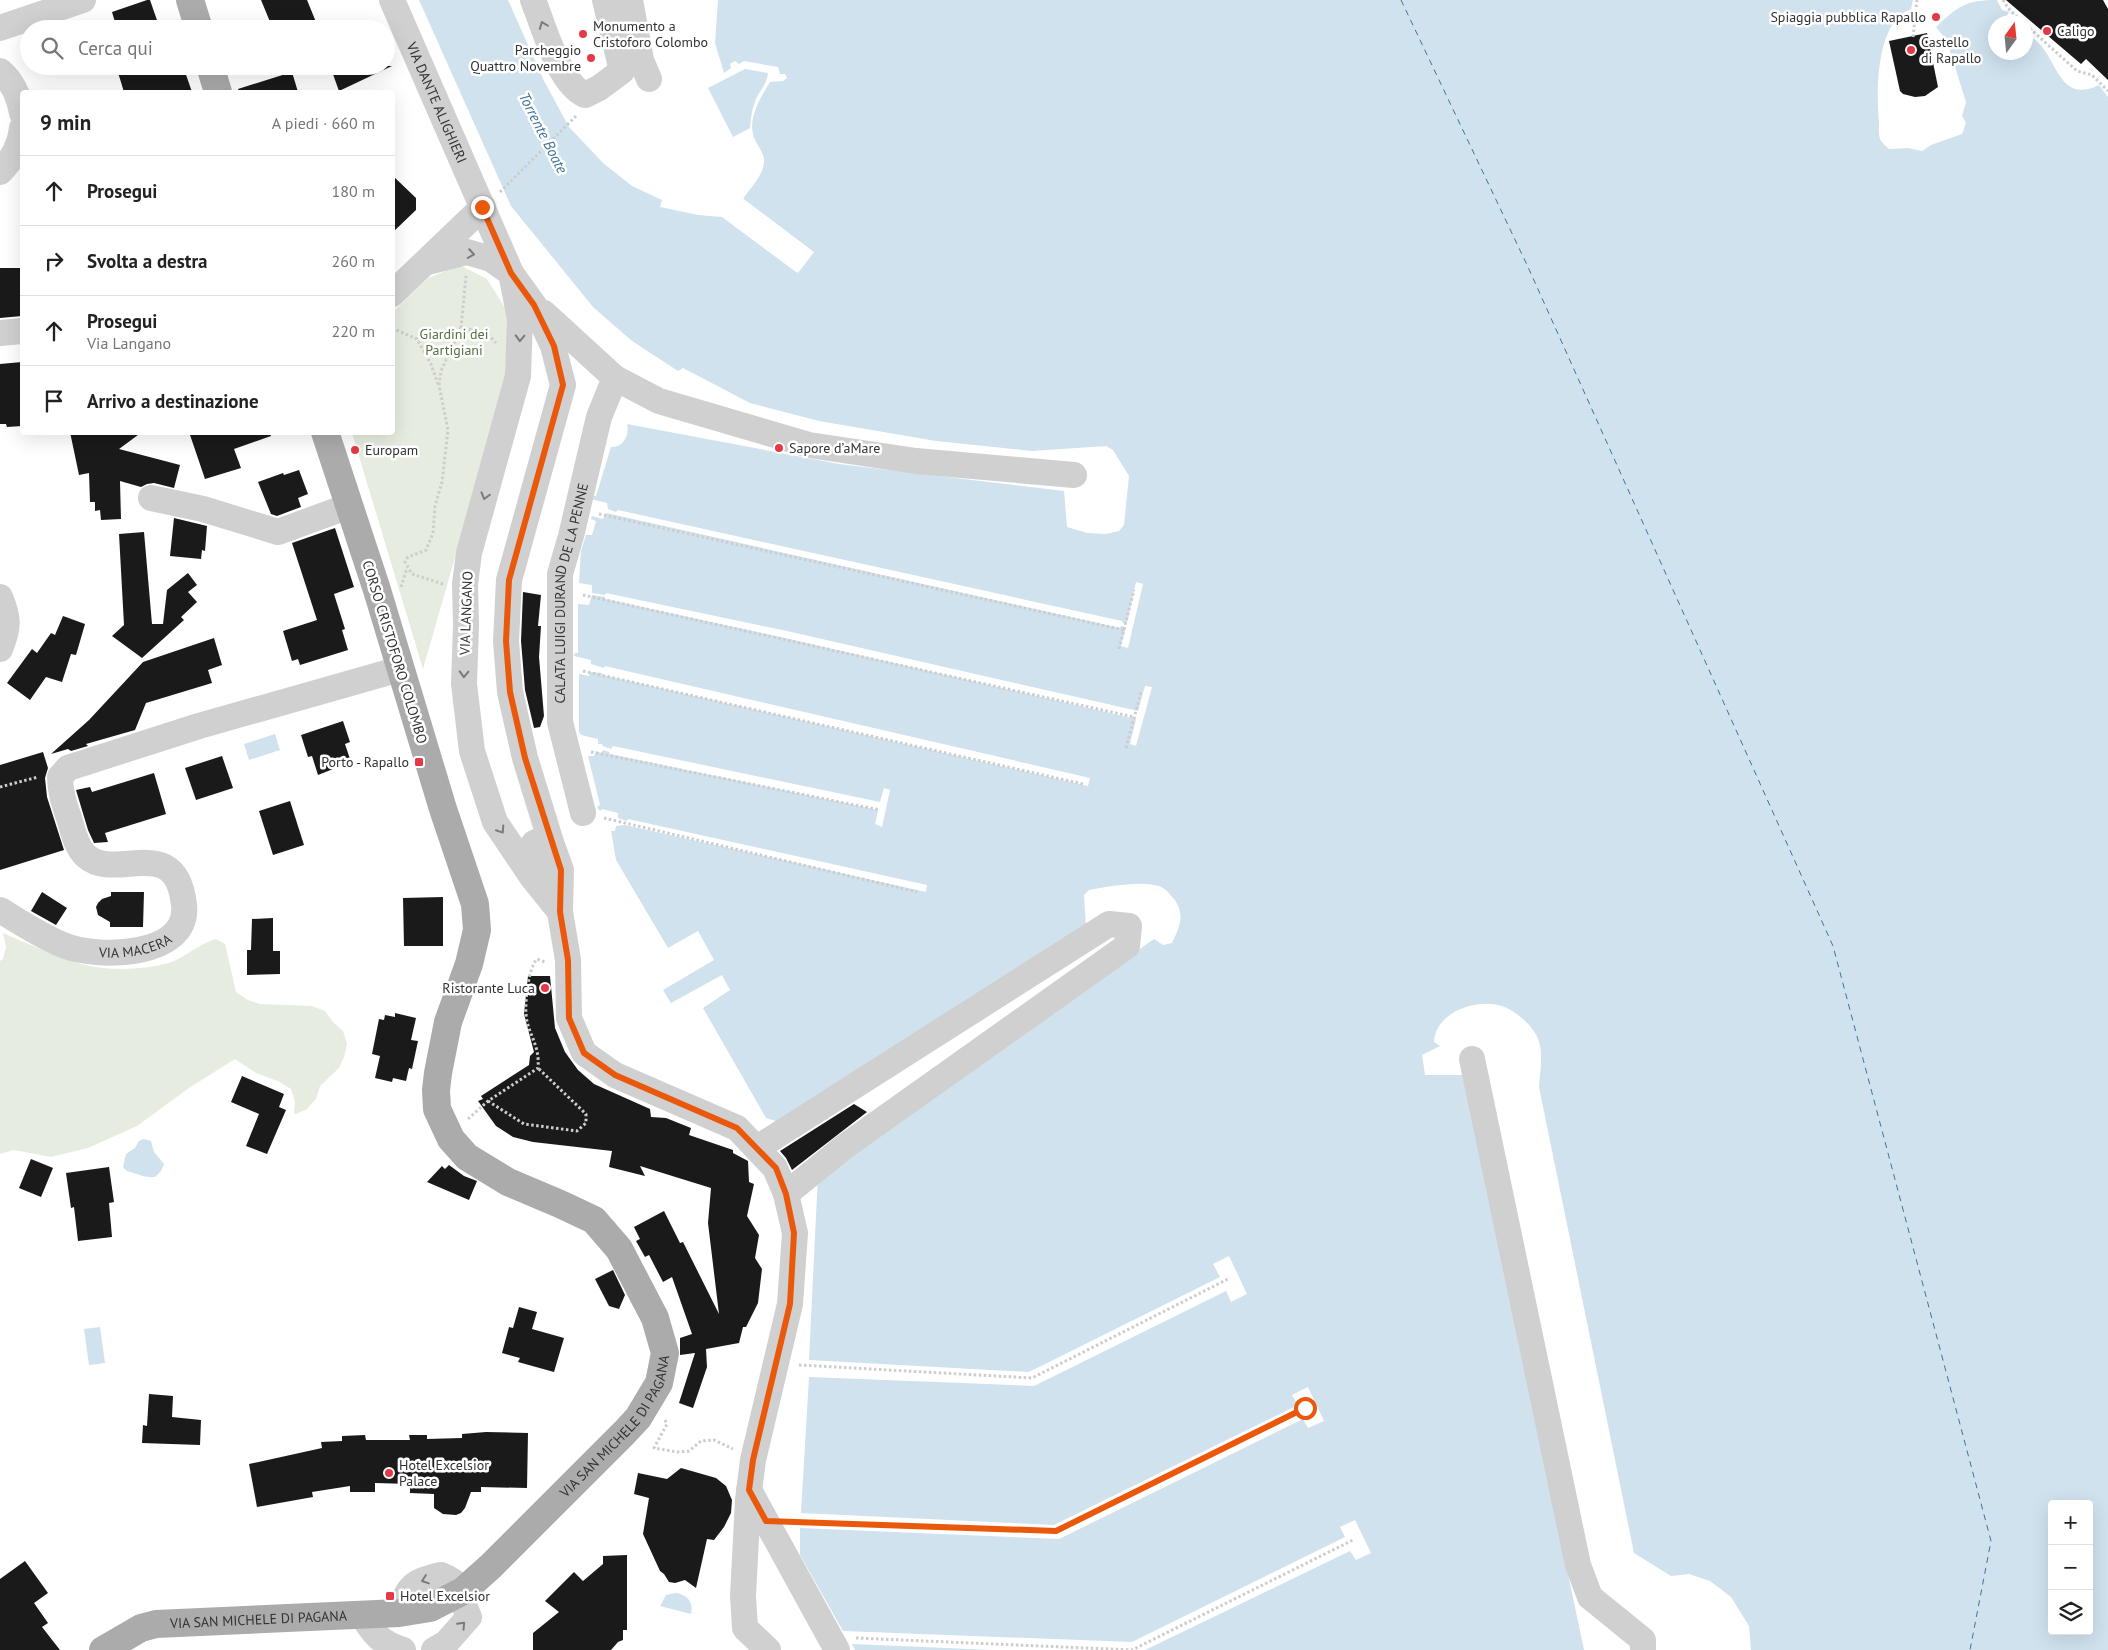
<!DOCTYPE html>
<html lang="it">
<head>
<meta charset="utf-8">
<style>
  body { margin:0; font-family:"PT Sans",sans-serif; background:#f6f6f6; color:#222 }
  .controls { position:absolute; right:15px; bottom:15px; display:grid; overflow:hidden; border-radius:5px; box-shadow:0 5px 20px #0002 }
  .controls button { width:45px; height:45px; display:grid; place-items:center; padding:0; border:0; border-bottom:1px solid #e0e0e0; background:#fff; color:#222; font:25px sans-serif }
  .compass { position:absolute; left:1988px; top:15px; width:45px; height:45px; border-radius:50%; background:#fff; box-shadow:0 5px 20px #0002; rotate:15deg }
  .stop { position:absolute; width:15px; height:15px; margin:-11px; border:4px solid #ea580c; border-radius:50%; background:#fff }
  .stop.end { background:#ea580c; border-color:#fff; box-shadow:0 1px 5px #0008 }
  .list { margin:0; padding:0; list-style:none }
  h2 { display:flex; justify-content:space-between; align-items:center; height:65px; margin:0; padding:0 20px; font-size:21px }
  h2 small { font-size:16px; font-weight:400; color:#767676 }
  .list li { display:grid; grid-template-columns:32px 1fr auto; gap:15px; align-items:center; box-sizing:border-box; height:70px; padding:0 20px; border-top:1px solid #e0e0e0 }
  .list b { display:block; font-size:19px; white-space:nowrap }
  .list p { margin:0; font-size:16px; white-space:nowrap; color:#767676 }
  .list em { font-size:16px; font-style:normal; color:#767676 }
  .icon { flex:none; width:28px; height:28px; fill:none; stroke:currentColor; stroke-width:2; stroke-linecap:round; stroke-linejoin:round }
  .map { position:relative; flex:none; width:2108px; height:1650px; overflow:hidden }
  .search { position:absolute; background:#fff; box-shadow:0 5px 20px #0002; left:20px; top:20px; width:375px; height:55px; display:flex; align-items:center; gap:12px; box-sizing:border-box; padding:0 18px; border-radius:28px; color:#767676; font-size:19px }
  .panel { position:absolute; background:#fff; box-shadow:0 5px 20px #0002; left:20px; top:90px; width:375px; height:345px; border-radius:5px }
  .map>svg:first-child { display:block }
  .green { fill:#e6ecdf }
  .water { fill:#cfe2ee; fill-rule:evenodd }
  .pier { fill:#fff }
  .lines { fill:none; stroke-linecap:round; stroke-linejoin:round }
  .ferry { stroke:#3f7597; stroke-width:1; stroke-dasharray:6 5; stroke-linecap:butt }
  .building { fill:#1a1a1a }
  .path { stroke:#cdcdcd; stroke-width:3; stroke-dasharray:2.5 2.5; stroke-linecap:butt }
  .minor { stroke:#d0d0d0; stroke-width:26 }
  .major { stroke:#ababab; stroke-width:28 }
  .oneway { stroke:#7a7a7a }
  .route { stroke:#ea580c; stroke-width:6 }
  .poi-dot { fill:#e63946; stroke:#fff; stroke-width:2 }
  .labels { text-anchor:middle; stroke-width:5; stroke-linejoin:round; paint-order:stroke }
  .poi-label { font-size:14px; fill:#333; stroke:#fff; text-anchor:start }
  .street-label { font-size:14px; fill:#333; stroke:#fff }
  .park-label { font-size:14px; fill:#56703f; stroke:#fff }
  .water-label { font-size:15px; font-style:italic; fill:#3f7597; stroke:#fff }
</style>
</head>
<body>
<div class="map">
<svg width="2108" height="1650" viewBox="0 0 2108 1650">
  <rect width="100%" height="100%" fill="#fff"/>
  <g class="green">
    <path d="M460,265L487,279L520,332L423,669L352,433L392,432L393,312L428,278Z"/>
    <path d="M3,933C29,944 58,958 85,965C111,971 143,970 169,963C186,957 198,944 216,939L225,944L236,992L248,1000L260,1004L312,1006L325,1011L333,1022L343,1031L347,1044L344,1057L339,1068L320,1086L316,1099L307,1109L296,1114L294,1113L295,1102L291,1089L280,1082L256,1073L235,1059L189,1088L137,1126L88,1148L51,1157L14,1150L0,1154V961L3,959L6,947Z"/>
  </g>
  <g class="water">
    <path d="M419,0H508L544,81L569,127L603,163L632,186L662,200L660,207L698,215L722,217L796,272L812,253L743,199C750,188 763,176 764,162C765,155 758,146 755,140C746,121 760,98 770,82L783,81L787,78L785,74H780L778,67L744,61L739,64L735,61L730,64L731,68L724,73L715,43L718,0H1913L1911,9C1876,21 1876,91 1879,122C1879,127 1878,136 1881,141C1883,144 1887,147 1889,149L1908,148L1922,151L1931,145L1962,134L1966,123L1962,116L1966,102L1950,51L1944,37L1936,27C1958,6 1966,0 1997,0L2002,10L2009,12L2007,15L2015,22H1996V52H2026V32C2031,37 2039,42 2043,48C2059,70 2064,102 2099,85L2108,97V1650H1751L1749,1626L1731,1597L1710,1581L1689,1574L1671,1576L1634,1553L1539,1087C1540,1070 1545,1048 1535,1033C1529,1023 1517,1013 1507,1008C1481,996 1435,1011 1434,1042L1440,1046L1422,1055L1425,1075H1463L1584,1650H1145L1350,1551L1356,1560L1371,1553L1355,1520L1340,1527L1345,1537L1132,1642L843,1631L800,1555V1528L1059,1539L1303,1419L1308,1428L1324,1421L1308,1387L1292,1395L1298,1405L1054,1525L801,1513L809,1377L1034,1386L1226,1291L1231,1302L1247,1294L1229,1256L1213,1264L1220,1277L1029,1372L809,1360L818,1175L1154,939L1163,945L1172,943C1179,928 1186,915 1174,899C1171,896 1168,891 1163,888C1146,879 1108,887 1089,890L1084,895L1086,926L776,1121L766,1118L703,1008L730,990L722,975L671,1003L663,990L714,960L698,931L668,948L616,860L611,831H615L616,826L625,825L926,892L927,885L628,819L627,821L618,818V813L602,809L600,811L597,807L600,805L588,756H594L596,751L601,753L603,750L609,752L610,754L878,810L875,824L882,827L890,790L884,788L880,802L613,746L611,749L603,746L602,744H598V739L581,735L579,732V674L589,676L590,672L602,673V675L1088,786L1090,778L605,666L604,668L591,664V660L574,656L575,653H578V604L589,605L592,595L605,597V599L785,638L1136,719L1130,744L1136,746L1152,687L1145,686L1138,711L787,631L606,593L605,595L592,593V585L579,583L581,551L586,535H592L596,521L591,519L592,516L603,519L606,513L615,515L1120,628L1121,626L1126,627L1121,646L1128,648L1143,584L1136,582L1127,623H1123L1122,621L618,510L616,512L608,509L607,503L591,499L592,496H596L611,447C623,448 630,435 627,424L839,464L1064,491L1067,527L1087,533L1106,534L1119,531L1124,525L1129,476L1113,450L1106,446L1032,451L936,441L819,421L750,403L683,368L678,371L632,341L593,307L511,206ZM2052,1504H2089V1631H2052Z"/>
    <path d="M745,69L768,73C767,84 760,90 756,99C752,109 751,117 750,128L733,137L708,88Z"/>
    <path d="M275,734L280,750L249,760L244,744Z"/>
    <path d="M144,1139L151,1141L154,1152L164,1164L161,1171L155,1177C145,1178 137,1174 127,1171L123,1167L126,1154L135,1148L139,1141Z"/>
    <path d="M100,1327L105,1363L89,1365L84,1329Z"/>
    <path d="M676,1593C687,1595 694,1602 691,1614L660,1606L666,1595Z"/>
    <path d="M852,1644L993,1650H855Z"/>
  </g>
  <path class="pier" d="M741,197L814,252L798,273L724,217L796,268L809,253L741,201Z"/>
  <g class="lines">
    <path class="ferry" d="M1401,0L1528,267L1833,946L1991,1541L1970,1650"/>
  </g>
  <g class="building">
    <path d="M147,0H150L159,26L149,29H117L112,12Z"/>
    <path d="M261,0H307L316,22L300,29H273Z"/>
    <path d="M2006,0H2103L2108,9V80L2086,59L2081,64Z"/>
    <path d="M1927,33L1938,87L1925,96L1915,97L1903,94L1900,91L1889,41Z"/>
    <path d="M116,66H183L192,92H124Z"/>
    <path d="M330,66H392L339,91Z"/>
    <path d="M292,72L298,92H239L238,89Z"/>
    <path d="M392,175L416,198V210L392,233Z"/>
    <path d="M0,268H22V316L0,318Z"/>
    <path d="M22,362V426L7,427L6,424H0V364Z"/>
    <path d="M70,432H142L119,449L180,465L174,488L154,483L147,484L141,487L120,481L121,519L101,520L100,510L95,511V502H90L89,473L79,475Z"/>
    <path d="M189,432H270L271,436L234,449L241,468L205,479Z"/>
    <path d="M299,470L308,494L298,498L301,507L277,516L271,514L258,482L283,473L284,475Z"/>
    <path d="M174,518L207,526L205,551L202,550L201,559L170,556Z"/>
    <path d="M335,528L354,587L334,594L345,629L342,630L348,650L300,665L298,659L292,661L283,631L317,620L292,543Z"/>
    <path d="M144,532L152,624H163L167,590L188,573L197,585L188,592L197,602L181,617L184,620L142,658L112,636L124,625L119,534Z"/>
    <path d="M523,592L541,595L538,626H541L539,657L544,716L540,727L534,728L525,690L521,641Z"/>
    <path d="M63,616L85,624L76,655L71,654L62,682L46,677L30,700L7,683L32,649L37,653L51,633L55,635Z"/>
    <path d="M214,638L222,665L208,670L212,683L146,703L135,730L86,744L88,746L71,751L68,749L51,754L89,720L143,662Z"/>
    <path d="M343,721L350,742L345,744L351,762L318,775L312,756L308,757L301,735Z"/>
    <path d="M43,752L48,768L45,778L47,797L64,850L0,870V765Z"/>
    <path d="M222,756L233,788L196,800L185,768Z"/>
    <path d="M154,773L166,814L105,833L108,842L94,843L88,830L76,790L90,787L92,792Z"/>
    <path d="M290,801L304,845L273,855L259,811Z"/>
    <path d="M42,892L67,908L56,925L31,911Z"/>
    <path d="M111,892H144L143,927H110V922L98,915L96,907L98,903L102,899L111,896Z"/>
    <path d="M443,897V946H404L403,898Z"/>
    <path d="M273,918V951H280V974L247,975V950H251L252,919Z"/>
    <path d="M528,976H550L555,1028L565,1052L578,1070L594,1084L650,1109L651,1117L666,1118L691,1128L689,1135L733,1150V1153L748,1161L749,1182L754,1184L747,1216L759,1235L755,1258L762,1269L758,1303L746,1327H743L739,1343L706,1349L707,1367L693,1408L679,1403L695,1353L680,1355V1338L692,1334L672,1277L663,1282L649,1255L645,1257L636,1241L640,1239L634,1227L664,1211L680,1243L683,1242L719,1314L708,1223L711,1188L640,1166L645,1176L609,1167L612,1151L533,1142L513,1137L496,1126L478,1101L483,1099L481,1096L529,1065L530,1056L534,1052L524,1014Z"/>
    <path d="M395,1013L416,1018L411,1040L418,1041L412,1069L409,1068L406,1081L393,1078L392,1082L375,1078L380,1056L372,1054L379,1019L384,1020L385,1015L395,1017Z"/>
    <path d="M242,1076L284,1094L279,1107L286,1110L267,1154L246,1146L259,1114L231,1102Z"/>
    <path d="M854,1104L867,1112L792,1170L786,1158L780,1151Z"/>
    <path d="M31,1159L53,1168L41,1197L19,1188Z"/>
    <path d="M449,1165L464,1176L477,1181L469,1200L427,1182L442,1166L445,1169Z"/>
    <path d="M109,1167L114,1202L109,1203L112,1237L78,1241L74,1207L71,1208L66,1173Z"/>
    <path d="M613,1270L625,1295L619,1309L609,1306L595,1279Z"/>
    <path d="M519,1307L537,1312L532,1329L564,1338L554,1372L518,1362L520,1358L502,1353L509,1327L513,1328Z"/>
    <path d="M149,1394L173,1396L172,1417L201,1420L200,1445L142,1443L143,1425L147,1426Z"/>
    <path d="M486,1432L528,1433L527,1488L481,1487V1492H471L465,1508L461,1513L456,1515L443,1514L434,1508V1494L410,1493V1484L375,1483V1492H350V1486L312,1492L313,1497L257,1507L249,1464L322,1448L321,1442L342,1441V1436L365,1435L366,1440H410L409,1435H427V1439L462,1438V1434Z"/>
    <path d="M681,1468L716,1478L726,1486L732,1500L731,1513L724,1527L714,1540L707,1539L696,1588L685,1580L675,1583L669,1582L664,1574L660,1571L643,1534L649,1498L634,1494L638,1473L667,1479Z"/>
    <path d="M627,1555V1630H623V1640L618,1642L611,1650H533V1633L559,1612L545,1601L574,1572L583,1581L603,1564V1556Z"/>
    <path d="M25,1561L48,1593L34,1603L48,1623L42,1627L60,1650H0V1579Z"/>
  </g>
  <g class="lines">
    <g class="path">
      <path d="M2003,0L2008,8L2022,22"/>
      <path d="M2026,25L2077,71L2092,75L2108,91"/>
      <path d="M1913,37L1917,0"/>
      <path d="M500,192L577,115"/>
      <path d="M392,328L417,339L431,364L438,384"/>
      <path d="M461,328L466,276"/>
      <path d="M599,514L1124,630"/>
      <path d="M443,584L412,574L405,562L408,557L426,550L433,533L435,506L442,482L448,430L439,385L441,371L461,328L486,332L496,343"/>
      <path d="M401,587L407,568"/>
      <path d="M583,595L1134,717"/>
      <path d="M1119,649L1134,590"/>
      <path d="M583,671L1083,784"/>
      <path d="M1126,748L1141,692"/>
      <path d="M591,752L880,810"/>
      <path d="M0,787L38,777"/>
      <path d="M604,818L917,892"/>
      <path d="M488,1101L524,1124L577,1131L586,1123V1114L538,1068"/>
      <path d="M468,1119L488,1101L538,1068C540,1044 528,1035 526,1015C525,1001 528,969 537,959L545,962"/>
      <path d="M799,1365L1032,1378L1230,1278"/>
      <path d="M665,1420L667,1424L654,1448L677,1452L689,1451L701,1441L714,1440L733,1449"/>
      <path d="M792,1522L1056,1531L1305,1408"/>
      <path d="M856,1638L1132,1650L1353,1540"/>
    </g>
    <g class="minor">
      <path id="s1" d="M392,0L511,273L534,305L553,346L563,385L509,580L506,641L510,692L525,758L554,852L552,859L545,864L534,861L530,850L534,843L541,840L551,844"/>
      <path d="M533,0C544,27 558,82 585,95L599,88L622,71L605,0"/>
      <path d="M630,0L641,60L649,79"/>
      <path d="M0,28L83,0"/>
      <path d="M0,71C13,82 19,96 22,113"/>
      <path d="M0,172C13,159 20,146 22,128"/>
      <path d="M428,262L467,252L491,259L511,273L520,319L518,376L469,553L465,584L466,625L464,684L472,751L495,822L532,877L560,912"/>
      <path d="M392,294L483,207"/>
      <path d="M544,313L615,378L659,401L809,445L916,461L1074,475"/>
      <path d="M0,333L22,331"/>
      <path d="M151,498L203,509L278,532L349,506"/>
      <path d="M0,597C9,619 9,627 0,649"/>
      <path id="s2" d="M583,813L560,722V574L571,536L599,417L615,378"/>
      <path d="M553,848L561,870L560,912L568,960L569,1018L584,1053L615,1075L737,1128L775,1168L786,1194L795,1233L790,1304L753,1460L748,1500L743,1596L745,1628L768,1650"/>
      <path id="s3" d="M0,910C20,922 41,936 63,945C96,959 190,958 184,905C176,831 116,883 86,856C77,848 73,832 70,821C65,806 60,793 60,777L68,768L199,726L400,669"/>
      <path d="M1472,1059L1578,1565L1590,1597L1643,1640V1650"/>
      <path d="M757,1148L1109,924L1129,926L1127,946L844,1147L786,1194"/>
      <path d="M749,1490L837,1650"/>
      <path d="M399,1613C409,1585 412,1582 441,1575C470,1587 457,1593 469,1617L446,1643L434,1650"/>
      <path d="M362,1615C373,1634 381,1643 403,1650"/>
    </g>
    <g class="major">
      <path d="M190,0L199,29"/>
      <path d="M210,66L218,92"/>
      <path id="s4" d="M103,1650L141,1628L156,1624L399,1613L430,1608L463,1591L491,1566L624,1433L638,1418L659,1383L665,1353L655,1318L619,1249L594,1220L560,1204L508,1182L467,1157L451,1139L437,1109L436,1090L438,1073L448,1022L469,964L477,930L475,904L443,809L377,590L325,432"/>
    </g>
  </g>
  <defs><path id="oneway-chevron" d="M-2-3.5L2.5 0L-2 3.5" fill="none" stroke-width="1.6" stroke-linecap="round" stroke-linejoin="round" transform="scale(1.25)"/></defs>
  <g class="oneway">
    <use href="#oneway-chevron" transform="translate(543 25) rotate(-111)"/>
    <use href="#oneway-chevron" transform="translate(471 254) rotate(9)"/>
    <use href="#oneway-chevron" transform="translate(520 338) rotate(92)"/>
    <use href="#oneway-chevron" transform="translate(485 496) rotate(106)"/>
    <use href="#oneway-chevron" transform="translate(464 674) rotate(92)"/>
    <use href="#oneway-chevron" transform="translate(501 830) rotate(57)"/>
    <use href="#oneway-chevron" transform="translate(425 1580) rotate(161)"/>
    <use href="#oneway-chevron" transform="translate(462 1625) rotate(-47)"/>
  </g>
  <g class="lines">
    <path class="route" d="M482,207L511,273L534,305L554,346L563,385L509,580L506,641L510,692L525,758L561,870L560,912L568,960L569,1018L584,1053L615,1075L737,1128L776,1168L786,1194L794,1233L790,1304L753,1460L749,1490L766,1521L1056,1531L1305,1408"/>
  </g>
  <g class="poi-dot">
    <circle cx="1936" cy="17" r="5"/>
    <circle cx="2047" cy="31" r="5"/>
    <circle cx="583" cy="34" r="5"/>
    <circle cx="1911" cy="50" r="5"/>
    <circle cx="591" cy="58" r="5"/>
    <circle cx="779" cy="448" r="5"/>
    <circle cx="355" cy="450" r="5"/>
    <rect x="414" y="757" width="10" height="10" rx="2.5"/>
    <circle cx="545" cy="988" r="5"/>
    <circle cx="389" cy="1473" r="5"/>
    <rect x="385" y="1591" width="10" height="10" rx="2.5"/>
  </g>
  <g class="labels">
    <g class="poi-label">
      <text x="1926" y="22" text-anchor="end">Spiaggia pubblica Rapallo</text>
      <text x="593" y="31">Monumento a<tspan x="593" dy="16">Cristoforo Colombo</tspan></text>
      <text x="2057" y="36">Caligo</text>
      <text x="1921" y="47">Castello<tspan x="1921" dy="16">di Rapallo</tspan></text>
      <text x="581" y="55" text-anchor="end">Parcheggio<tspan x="581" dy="16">Quattro Novembre</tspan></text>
      <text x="789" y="453">Sapore d’aMare</text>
      <text x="365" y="455">Europam</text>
      <text x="409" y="767" text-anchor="end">Porto - Rapallo</text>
      <text x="535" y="993" text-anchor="end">Ristorante Luca</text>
      <text x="399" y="1470">Hotel Excelsior<tspan x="399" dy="16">Palace</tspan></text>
      <text x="400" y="1601">Hotel Excelsior</text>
    </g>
    <g class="street-label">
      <text dy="5" stroke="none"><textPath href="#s1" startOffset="112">VIA DANTE ALIGHIERI</textPath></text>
      <text dy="5" stroke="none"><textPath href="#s2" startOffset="224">CALATA LUIGI DURAND DE LA PENNE</textPath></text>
      <text transform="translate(466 613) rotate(-88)" y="5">VIA LANGANO</text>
      <text transform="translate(395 652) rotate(73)" y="5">CORSO CRISTOFORO COLOMBO</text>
      <text dy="5" stroke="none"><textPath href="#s3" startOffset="146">VIA MACERA</textPath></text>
      <text dy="5" stroke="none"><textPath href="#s4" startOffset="598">VIA SAN MICHELE DI PAGANA</textPath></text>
      <text dy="5" stroke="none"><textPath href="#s4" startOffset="162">VIA SAN MICHELE DI PAGANA</textPath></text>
    </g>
    <g class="park-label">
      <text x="454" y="339">Giardini dei<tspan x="454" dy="16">Partigiani</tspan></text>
    </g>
    <g class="water-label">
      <text transform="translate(543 133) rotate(63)" y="5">Torrente Boate</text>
    </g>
  </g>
</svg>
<div class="controls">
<button>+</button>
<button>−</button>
<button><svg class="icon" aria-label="layers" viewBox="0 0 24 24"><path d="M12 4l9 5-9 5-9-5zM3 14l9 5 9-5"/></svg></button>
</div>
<svg class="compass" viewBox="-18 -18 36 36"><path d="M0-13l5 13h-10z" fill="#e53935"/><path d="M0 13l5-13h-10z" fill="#767676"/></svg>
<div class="stop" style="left:1305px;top:1408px"></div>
<div class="stop end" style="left:482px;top:207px"></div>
<div class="search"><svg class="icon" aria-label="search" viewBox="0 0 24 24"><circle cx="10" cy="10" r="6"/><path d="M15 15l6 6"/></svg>Cerca qui</div>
<section class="panel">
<h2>9 min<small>A piedi · 660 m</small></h2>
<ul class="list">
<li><svg class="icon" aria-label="ahead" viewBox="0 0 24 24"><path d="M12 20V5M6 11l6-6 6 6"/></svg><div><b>Prosegui</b></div><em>180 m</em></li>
<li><svg class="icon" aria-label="right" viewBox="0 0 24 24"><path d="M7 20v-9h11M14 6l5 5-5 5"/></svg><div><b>Svolta a destra</b></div><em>260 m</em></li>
<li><svg class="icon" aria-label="ahead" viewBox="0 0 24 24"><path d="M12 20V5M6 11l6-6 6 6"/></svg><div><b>Prosegui</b><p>Via Langano</p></div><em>220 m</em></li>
<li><svg class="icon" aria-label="arrive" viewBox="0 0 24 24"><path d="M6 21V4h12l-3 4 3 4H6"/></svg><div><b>Arrivo a destinazione</b></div></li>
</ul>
</section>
</div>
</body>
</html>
